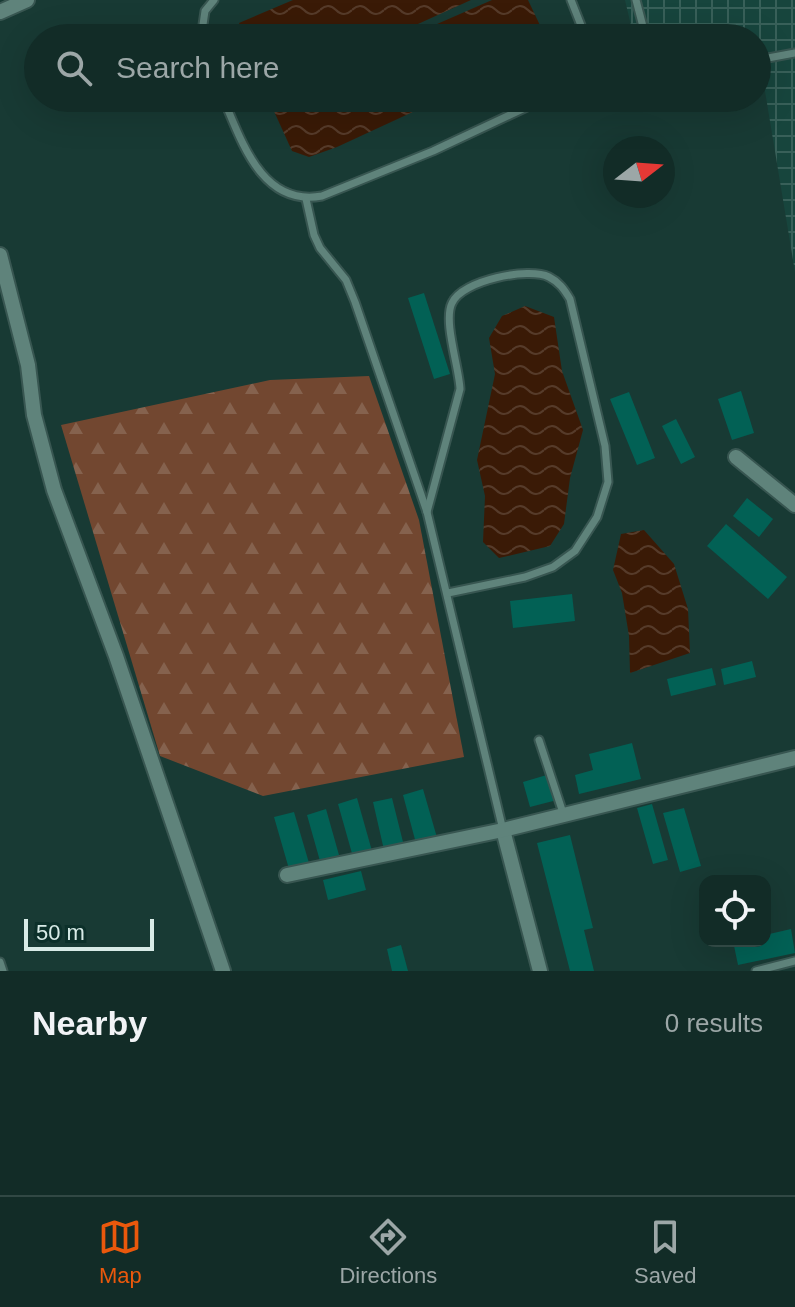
<!DOCTYPE html>
<html lang="en">
<head>
<meta charset="utf-8">
<style>
  body { margin:0; font-family:Helvetica,sans-serif; background:#1b342f; color:#f1f3f6 }
  .controls { position:absolute; right:24px; bottom:24px; display:grid; overflow:hidden; border-radius:16px; box-shadow:0 8px 32px #0002 }
  .controls button { width:72px; height:72px; display:grid; place-items:center; padding:0; border:0; border-bottom:2px solid #314844; background:#122c27; color:#f1f3f6; font:40px sans-serif }
  .compass { position:absolute; left:603px; top:136px; width:72px; height:72px; border-radius:50%; background:#122c27; box-shadow:0 8px 32px #0002; rotate:73deg }
  .scale { position:absolute; left:24px; bottom:20px; width:130px; box-sizing:border-box; padding-left:8px; border:4px solid #d8ebe7; border-top:0; font-size:22px; line-height:28px; white-space:nowrap; color:#d8ebe7; -webkit-text-stroke:6px #0c302a; paint-order:stroke }
  .list { margin:0; padding:0; list-style:none }
  h2 { display:flex; justify-content:space-between; align-items:center; height:104px; margin:0; padding:0 32px; font-size:34px }
  h2 small { font-size:26px; font-weight:400; color:#9ca7a7 }
  .icon { flex:none; width:44px; height:44px; fill:none; stroke:currentColor; stroke-width:2; stroke-linecap:round; stroke-linejoin:round }
  .map { position:relative; flex:none; width:795px; height:971px; overflow:hidden }
  .search { position:absolute; background:#122c27; box-shadow:0 8px 32px #0002; left:24px; right:24px; top:24px; height:88px; display:flex; align-items:center; gap:20px; box-sizing:border-box; padding:0 28px; border-radius:44px; color:#9ca7a7; font-size:30px }
  .sheet { height:224px; background:#122c27 }
  nav { display:flex; justify-content:space-around; align-items:center; box-sizing:border-box; height:112px; border-top:2px solid #314844; background:#122c27; font-size:22px; color:#9ca7a7 }
  nav a { display:grid; justify-items:center; gap:4px }
  nav .on { color:#ea580c }
  .map>svg:first-child { display:block }
  .industrial { fill:url(#industrial-grid) }
  .forest { fill:url(#forest-firs) }
  .water { fill:url(#water-waves) }
  .building { fill:#026155 }
  .lines { fill:none; stroke-linecap:round; stroke-linejoin:round }
  .lane-casing { stroke:#385651; stroke-width:11 }
  .street-casing { stroke:#385651; stroke-width:18 }
  .lane { stroke:#5f837b; stroke-width:7 }
  .street { stroke:#5f837b; stroke-width:14 }
</style>
</head>
<body>
<div class="map">
<svg width="795" height="971" viewBox="0 0 795 971">
  <defs>
    <pattern id="industrial-grid" width="8" height="8" patternUnits="userSpaceOnUse" patternTransform="scale(2)"><rect width="8" height="8" fill="#17453d"/><path d="M0 4h8M4 0v8" fill="none" stroke="#386059"/></pattern>
    <pattern id="forest-firs" width="22" height="20" patternUnits="userSpaceOnUse" patternTransform="scale(2)"><rect width="22" height="20" fill="#724730"/><path d="M5 1l3.5 6h-7zM16 11l3.5 6h-7z" fill="#85624e"/></pattern>
    <pattern id="water-waves" width="16" height="10" patternUnits="userSpaceOnUse" patternTransform="scale(2)"><rect width="16" height="10" fill="#3a1a06"/><path d="M0 5q4-4 8 0t8 0" fill="none" stroke="#563b2a"/></pattern>
  </defs>
  <rect width="100%" height="100%" fill="#183a34"/>
  <path class="industrial" d="M625,0H795V272L762,73H757V38H634Z"/>
  <path class="forest" d="M369,376L419,520L464,757L263,796L160,756L61,425L270,380Z"/>
  <g class="water">
    <path d="M293,0H471L387,38H245L239,23Z"/>
    <path d="M492,0H528L546,38H405Z"/>
    <path d="M268,98H443L337,147L309,157L292,151Z"/>
    <path d="M525,306L554,317L562,371L583,430L570,478L564,524L550,546L499,558L483,542L485,496L477,460L495,374L489,338L502,316Z"/>
    <path d="M644,530L674,564L688,609L690,653L630,673L629,636L622,593L613,570L621,534Z"/>
  </g>
  <g class="building">
    <path d="M424,293L450,374L434,379L408,298Z"/>
    <path d="M741,391L754,433L732,440L718,399Z"/>
    <path d="M629,392L655,458L637,465L610,399Z"/>
    <path d="M676,419L695,457L681,464L662,426Z"/>
    <path d="M747,498L773,519L759,537L733,516Z"/>
    <path d="M726,524L787,577L768,599L707,546Z"/>
    <path d="M572,594L575,621L513,628L510,601Z"/>
    <path d="M752,661L756,677L724,685L721,669Z"/>
    <path d="M712,668L716,685L671,696L667,679Z"/>
    <path d="M632,743L641,779L579,794L575,775L593,770L589,754Z"/>
    <path d="M550,774L557,800L530,807L523,782Z"/>
    <path d="M423,789L438,841L417,847L403,795Z"/>
    <path d="M357,798L372,851L353,857L338,804Z"/>
    <path d="M392,798L404,846L384,850L373,802Z"/>
    <path d="M652,804L668,860L653,864L637,808Z"/>
    <path d="M684,808L701,866L680,872L663,813Z"/>
    <path d="M326,809L339,855L320,861L307,815Z"/>
    <path d="M294,812L309,863L289,869L274,817Z"/>
    <path d="M570,835L593,928L584,930L594,971H570L537,843Z"/>
    <path d="M361,871L366,890L328,900L323,880Z"/>
    <path d="M791,929L795,953L738,965L733,941H765V935Z"/>
    <path d="M401,945L408,971H392L387,949Z"/>
  </g>
  <g class="lines">
    <defs>
      <g id="lane">
        <path d="M571,0L586,38"/>
        <path d="M636,0L646,38"/>
        <path d="M201,38L205,11L214,0"/>
        <path d="M757,60L795,53"/>
        <path d="M223,98C242,142 262,207 322,196L433,151L546,98"/>
        <path d="M306,199L314,235L320,248L346,280L355,302L427,512L503,830"/>
        <path d="M427,512L460,389C459,367 443,321 452,303C462,280 529,267 549,277C559,282 564,289 570,299L605,446L608,482L597,517L575,551L553,567L525,577L448,593"/>
        <path d="M539,740L564,816"/>
        <path d="M0,962L3,971"/>
        <path d="M756,971L795,961"/>
      </g>
      <g id="street">
        <path d="M0,12L27,0"/>
        <path d="M0,255L28,365L34,415L54,490L116,656L223,971"/>
        <path d="M736,457L795,505"/>
        <path d="M503,830L540,971"/>
        <path d="M287,875L503,830L795,758"/>
      </g>
    </defs>
    <use href="#lane" class="lane-casing"/>
    <use href="#street" class="street-casing"/>
    <use href="#lane" class="lane"/>
    <use href="#street" class="street"/>
  </g>
</svg>
<div class="controls">
<button><svg class="icon" aria-label="locate" viewBox="0 0 24 24"><circle cx="12" cy="12" r="6"/><path d="M12 2v4M12 18v4M2 12h4M18 12h4"/></svg></button>
</div>
<svg class="compass" viewBox="-18 -18 36 36"><path d="M0-13l5 13h-10z" fill="#e53935"/><path d="M0 13l5-13h-10z" fill="#9ca7a7"/></svg>
<div class="scale">50 m</div>
<div class="search"><svg class="icon" aria-label="search" viewBox="0 0 24 24"><circle cx="10" cy="10" r="6"/><path d="M15 15l6 6"/></svg>Search here</div>
</div>
<section class="sheet">
<h2>Nearby<small>0 results</small></h2>
<ul class="list">
</ul>
</section>
<nav>
<a class="on"><svg class="icon" aria-label="map" viewBox="0 0 24 24"><path d="M3 6l6-2 6 2 6-2v14l-6 2-6-2-6 2zM9 4v14M15 6v14"/></svg>Map</a>
<a><svg class="icon" aria-label="directions" viewBox="0 0 24 24"><path d="M12 3l9 9-9 9-9-9zM9 14v-3h6M13 9l2 2-2 2"/></svg>Directions</a>
<a><svg class="icon" aria-label="saved" viewBox="0 0 24 24"><path d="M7 4h10v16l-5-4-5 4z"/></svg>Saved</a>
</nav>
</body>
</html>
